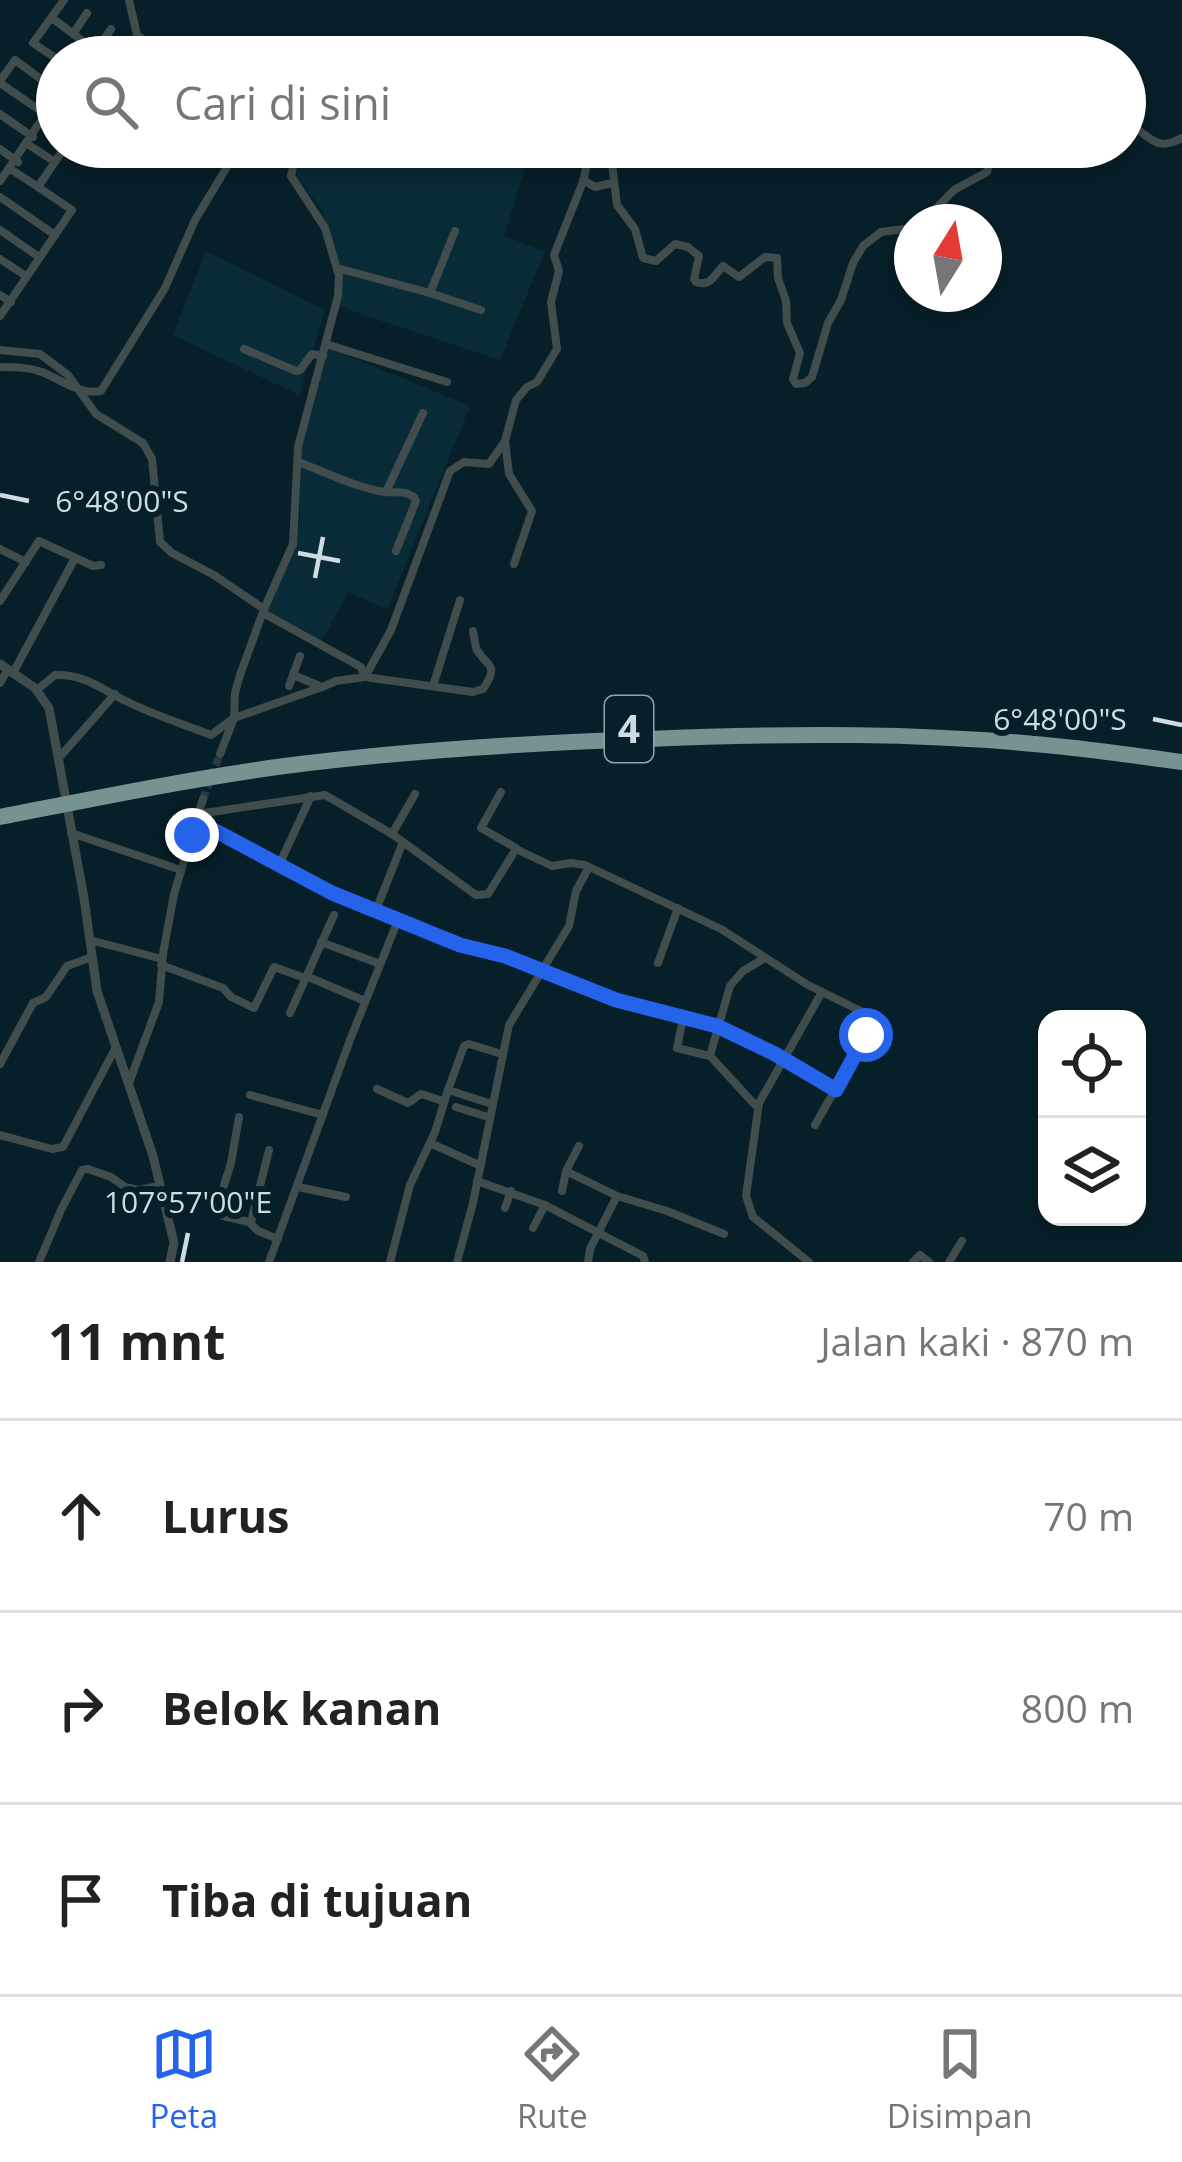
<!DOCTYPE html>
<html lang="id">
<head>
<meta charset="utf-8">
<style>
  body { margin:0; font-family:"Open Sans",sans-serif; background:#f2f2f2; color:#222 }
  .controls { position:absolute; right:36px; bottom:36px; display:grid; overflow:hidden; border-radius:24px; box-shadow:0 6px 18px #0003 }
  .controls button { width:108px; height:108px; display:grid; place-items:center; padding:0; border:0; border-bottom:3px solid #e0e0e0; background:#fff; color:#222; font:60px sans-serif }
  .compass { position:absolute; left:894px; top:204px; width:108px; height:108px; border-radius:50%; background:#fff; box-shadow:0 6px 18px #0003; rotate:11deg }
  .stop { position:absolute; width:36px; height:36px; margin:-27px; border:9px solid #2563eb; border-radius:50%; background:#fff }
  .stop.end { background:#2563eb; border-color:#fff; box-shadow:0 3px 12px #0008 }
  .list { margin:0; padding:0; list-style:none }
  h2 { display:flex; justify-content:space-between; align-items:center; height:156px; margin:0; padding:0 48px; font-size:51px }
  h2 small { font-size:39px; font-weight:400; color:#767676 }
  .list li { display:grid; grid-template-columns:78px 1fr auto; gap:36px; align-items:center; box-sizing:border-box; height:192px; padding:0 48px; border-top:3px solid #e0e0e0 }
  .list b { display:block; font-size:45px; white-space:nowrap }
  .list em { font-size:39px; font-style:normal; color:#767676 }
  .icon { flex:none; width:66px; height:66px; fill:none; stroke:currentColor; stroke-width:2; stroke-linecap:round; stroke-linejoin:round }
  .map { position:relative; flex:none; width:1182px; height:1262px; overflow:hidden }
  .search { position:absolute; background:#fff; box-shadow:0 6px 18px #0003; left:36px; right:36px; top:36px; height:132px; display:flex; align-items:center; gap:30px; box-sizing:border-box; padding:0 42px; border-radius:66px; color:#767676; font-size:45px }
  .sheet { height:732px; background:#fff }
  nav { display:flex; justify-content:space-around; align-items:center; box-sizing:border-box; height:168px; border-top:3px solid #e0e0e0; background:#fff; font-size:33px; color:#767676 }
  nav a { display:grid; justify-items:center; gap:6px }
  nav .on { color:#2563eb }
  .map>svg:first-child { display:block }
  .built { fill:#092b37 }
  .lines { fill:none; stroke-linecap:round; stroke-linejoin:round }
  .minor-tunnel { stroke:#253b44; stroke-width:8; stroke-dasharray:8 4; stroke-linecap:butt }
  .minor { stroke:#414d4d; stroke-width:8 }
  .tertiary { stroke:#414d4d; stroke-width:9 }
  .motorway { stroke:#749391; stroke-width:16 }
  .route { stroke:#2563eb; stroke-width:15 }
  .ticks { fill:none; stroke:#cedce2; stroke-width:4.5 }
  .labels { text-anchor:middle; stroke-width:12; stroke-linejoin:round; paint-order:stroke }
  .shield { fill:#071f28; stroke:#92a3aa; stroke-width:3 }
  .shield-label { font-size:39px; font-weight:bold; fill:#cedce2 }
  .ticks-label { font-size:30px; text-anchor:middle; fill:#cedce2; stroke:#071f28; stroke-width:12; stroke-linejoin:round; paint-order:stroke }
</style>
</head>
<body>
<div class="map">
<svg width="1182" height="1262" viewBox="0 0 1182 1262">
  <rect width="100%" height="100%" fill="#071f28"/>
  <g class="built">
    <path d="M302,147H532L504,236L545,251L500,360L366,316L338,305L341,277L331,235L320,207L297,178V165Z"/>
    <path d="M206,251L325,310L299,395L173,335Z"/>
    <path d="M327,347L470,406L387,610L348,592L321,642L263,612L293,547L300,518V453L304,429L315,398Z"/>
  </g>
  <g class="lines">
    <path class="minor-tunnel" d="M203,799L220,754"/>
    <g class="minor">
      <path d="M129,0L137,35L169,57"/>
      <path d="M52,18L96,51"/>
      <path d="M73,34L87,13"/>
      <path d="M92,57L111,29"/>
      <path d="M292,57L300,41L345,57"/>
      <path d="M57,59L33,43L64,0"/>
      <path d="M0,81L15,60L57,91"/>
      <path d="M0,83L48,116"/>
      <path d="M0,114L33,137"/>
      <path d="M1125,124C1151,132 1152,154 1182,138"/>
      <path d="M26,143L55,162"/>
      <path d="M587,147L611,156L617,205L635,229L643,258L656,261L675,244L688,247L699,256L694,279L696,282C711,287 714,275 723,266L739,277L765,257L777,258L778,278L786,301L787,323L800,353L793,379L796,384L805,383L812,377L828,323L841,300L853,263L863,246L881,232L912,228"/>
      <path d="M0,149L18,162"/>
      <path d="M9,168L38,187"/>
      <path d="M583,180L595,187L612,183"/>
      <path d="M0,181L57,97"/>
      <path d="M0,197L55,235"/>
      <path d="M923,222L954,190L987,172L993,147"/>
      <path d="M0,230L39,257"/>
      <path d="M0,259L26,276"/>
      <path d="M337,268L430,293L455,231"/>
      <path d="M430,293L481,310"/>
      <path d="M0,295L11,302"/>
      <path d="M0,316L72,210L38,187L65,147"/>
      <path d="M326,344L447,382"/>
      <path d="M244,349L296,371L300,370L312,354L323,356"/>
      <path d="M0,350L40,354L68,375L96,414L143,443L152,459L160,542L172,553L214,575L264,609"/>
      <path d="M0,367C15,367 28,367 42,372C62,380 79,395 101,391L165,288L195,220L239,147"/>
      <path d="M298,462C326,472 356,488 385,492C398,493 403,490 414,497L416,501L396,551"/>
      <path d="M386,492L423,413"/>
      <path d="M0,549L26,562"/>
      <path d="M514,564L532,511L509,474L505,441L516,400L527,387L537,382L557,349L551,302L559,271L554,255L584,179L589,148"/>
      <path d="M0,601L39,541L93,566L101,565"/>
      <path d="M263,613L361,667L365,677L473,692L483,689C500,664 487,667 477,650C475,647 474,635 473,631"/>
      <path d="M13,673L75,558"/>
      <path d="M293,675L322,687L336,681L365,677L391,630L450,471L464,462L489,464L505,441"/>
      <path d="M0,683L8,669"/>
      <path d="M289,686L300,656"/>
      <path d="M433,686L460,600"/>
      <path d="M37,690L55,675C86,674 102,690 128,702C154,715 183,724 211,735L234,718L322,687"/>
      <path d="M220,754L234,718L235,693L240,675L264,609L293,544L298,447L338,296L339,276L325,228L291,176L296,154L294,147"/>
      <path d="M58,759L115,694"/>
      <path d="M501,792L481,828L516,848"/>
      <path d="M198,814L325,795L392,834L476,895L488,894L516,849L552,866L571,863L585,865L721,929L808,985L873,1017V1023L815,1125"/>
      <path d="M197,821L331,893L460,945L505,955L616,999L717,1026L775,1054L836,1089"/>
      <path d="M71,833L181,870"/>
      <path d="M392,834L415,794"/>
      <path d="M280,863L311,796"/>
      <path d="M376,910L403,842"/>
      <path d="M90,940L162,959"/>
      <path d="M321,942L380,964"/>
      <path d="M658,963L678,908"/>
      <path d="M161,965L223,988L231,997L254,1008L274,967L305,978"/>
      <path d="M306,976L365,1001"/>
      <path d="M290,1013L334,915"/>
      <path d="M683,1018L677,1048L710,1056"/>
      <path d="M0,1064L33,1003L46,997L67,966L92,957"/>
      <path d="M129,1083L159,1002L163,954L174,894L203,799"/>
      <path d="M377,1089L408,1103L421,1094L443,1101"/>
      <path d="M448,1090L464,1046L469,1044L502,1054"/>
      <path d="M250,1095L323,1115"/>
      <path d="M456,1107L488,1117"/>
      <path d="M757,1107L710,1056L711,1052L730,986L743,971L765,958"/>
      <path d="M239,1117L231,1163L215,1214L249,1222L258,1231L278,1239"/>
      <path d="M0,1135L52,1149L63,1147L116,1047"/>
      <path d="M430,1143L481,1166"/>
      <path d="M566,1171L617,1196L667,1211L724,1234"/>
      <path d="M477,1181L545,1205L643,1256L645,1262"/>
      <path d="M298,1187L346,1197"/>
      <path d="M562,1191L566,1171L579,1146"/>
      <path d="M505,1208L511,1191"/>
      <path d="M251,1222L269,1150"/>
      <path d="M533,1228L545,1205"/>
      <path d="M39,1262L61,1210L82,1170L88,1169L111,1177L125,1187L138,1190L160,1186"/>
      <path d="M269,1262L350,1040L398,920"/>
      <path d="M390,1262L410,1185L435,1132L448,1090L492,1104"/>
      <path d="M457,1262L473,1203L509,1025L569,926L576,891L589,867"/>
      <path d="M588,1262L590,1249L617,1196"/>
      <path d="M809,1262L753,1217L746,1196L759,1103L822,992"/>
      <path d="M913,1262L920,1255L929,1262"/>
      <path d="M949,1262L962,1241"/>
    </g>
    <path class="tertiary" d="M0,664L35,688L49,708L84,898L97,991L153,1156L174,1243L170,1262"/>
    <path class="motorway" d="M0,817C92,799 184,780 277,767C400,751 524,743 648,739C787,733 926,732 1065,747C1104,751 1143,757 1182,762"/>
  </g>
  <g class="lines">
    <path class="route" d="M192,835L197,821L332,893L460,945L505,956L616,1000L717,1026L775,1054L836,1090L866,1035"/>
  </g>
  <path class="ticks" d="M0,495L29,501M298,553L340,561M315,578L323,537M1153,719L1182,725M182,1262L188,1233"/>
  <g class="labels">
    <rect class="shield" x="605" y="696" width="48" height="66" rx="9"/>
    <g class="shield-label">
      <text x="629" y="743">4</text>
    </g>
  </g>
  <g class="ticks-label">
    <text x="122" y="512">6°48'00"S</text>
    <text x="1060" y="730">6°48'00"S</text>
    <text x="188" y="1213">107°57'00"E</text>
  </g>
</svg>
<div class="controls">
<button><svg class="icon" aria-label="locate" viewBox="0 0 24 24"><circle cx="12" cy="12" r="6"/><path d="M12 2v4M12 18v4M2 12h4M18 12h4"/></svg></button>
<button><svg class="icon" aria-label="layers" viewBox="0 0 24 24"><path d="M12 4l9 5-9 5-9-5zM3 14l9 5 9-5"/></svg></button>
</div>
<svg class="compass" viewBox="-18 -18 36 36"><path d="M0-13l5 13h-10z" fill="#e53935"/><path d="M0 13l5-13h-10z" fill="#767676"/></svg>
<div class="stop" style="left:866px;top:1035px"></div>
<div class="stop end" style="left:192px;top:835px"></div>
<div class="search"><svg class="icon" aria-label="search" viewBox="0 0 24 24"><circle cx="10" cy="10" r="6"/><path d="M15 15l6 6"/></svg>Cari di sini</div>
</div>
<section class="sheet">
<h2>11 mnt<small>Jalan kaki · 870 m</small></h2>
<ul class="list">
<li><svg class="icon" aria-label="ahead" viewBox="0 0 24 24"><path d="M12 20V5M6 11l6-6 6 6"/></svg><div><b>Lurus</b></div><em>70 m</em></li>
<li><svg class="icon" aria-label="right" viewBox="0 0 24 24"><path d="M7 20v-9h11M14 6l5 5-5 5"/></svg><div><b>Belok kanan</b></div><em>800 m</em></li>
<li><svg class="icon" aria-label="arrive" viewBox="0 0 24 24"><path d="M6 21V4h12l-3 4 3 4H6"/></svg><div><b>Tiba di tujuan</b></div></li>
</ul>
</section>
<nav>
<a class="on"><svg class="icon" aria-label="map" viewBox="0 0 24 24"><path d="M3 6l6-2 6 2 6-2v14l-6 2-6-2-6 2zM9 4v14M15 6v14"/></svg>Peta</a>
<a><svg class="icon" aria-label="directions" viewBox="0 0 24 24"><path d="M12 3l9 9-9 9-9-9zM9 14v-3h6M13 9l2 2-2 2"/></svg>Rute</a>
<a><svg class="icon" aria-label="saved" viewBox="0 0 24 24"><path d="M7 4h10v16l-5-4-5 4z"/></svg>Disimpan</a>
</nav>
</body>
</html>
